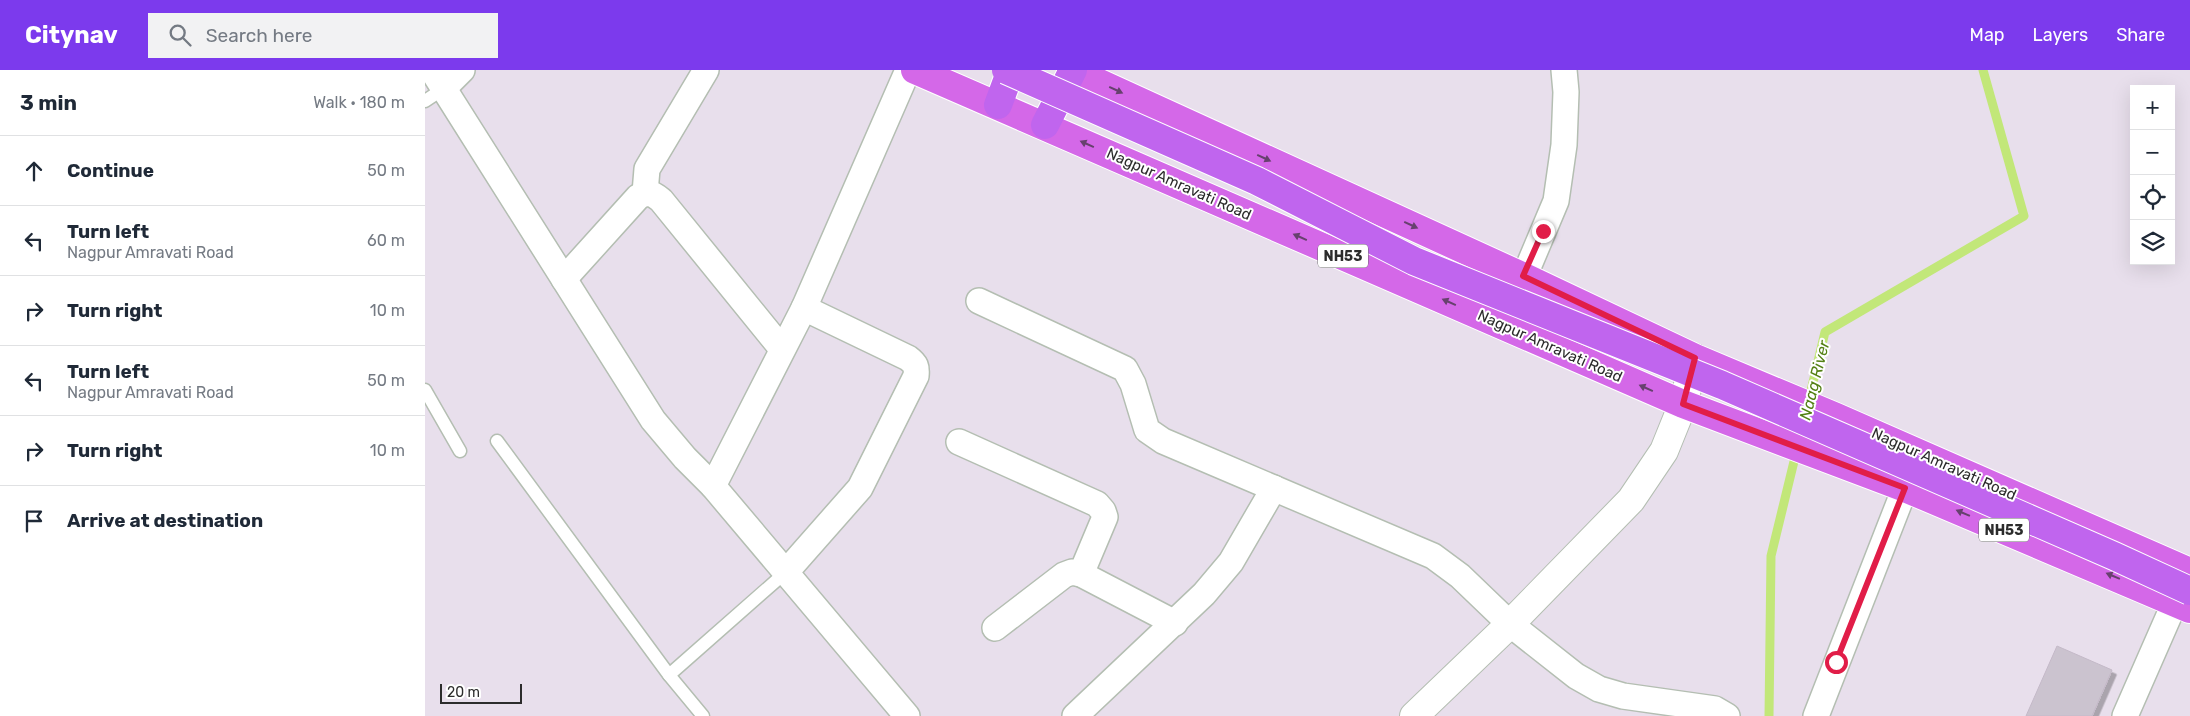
<!DOCTYPE html>
<html lang="en">
<head>
<meta charset="utf-8">
<style>
  body { margin:0; font-family:Rubik,sans-serif; background:#f2f2f3; color:#1f2937 }
  .controls { position:absolute; right:15px; top:15px; display:grid; overflow:hidden; border-radius:0px; box-shadow:0 5px 20px #0002 }
  .controls button { width:45px; height:45px; display:grid; place-items:center; padding:0; border:0; border-bottom:1px solid #e0e1e3; background:#fff; color:#1f2937; font:25px sans-serif }
  .scale { position:absolute; left:15px; bottom:12px; width:82px; box-sizing:border-box; padding-left:5px; border:2px solid #2c2c2c; border-top:0; font-size:14px; line-height:18px; white-space:nowrap; color:#2c2c2c; -webkit-text-stroke:4px #fff; paint-order:stroke }
  .stop { position:absolute; width:15px; height:15px; margin:-11px; border:4px solid #e11d48; border-radius:50%; background:#fff }
  .stop.end { background:#e11d48; border-color:#fff; box-shadow:0 1px 5px #0008 }
  .list { margin:0; padding:0; list-style:none }
  h2 { display:flex; justify-content:space-between; align-items:center; height:65px; margin:0; padding:0 20px; font-size:21px }
  h2 small { font-size:16px; font-weight:400; color:#747a83 }
  .list li { display:grid; grid-template-columns:32px 1fr auto; gap:15px; align-items:center; box-sizing:border-box; height:70px; padding:0 20px; border-top:1px solid #e0e1e3 }
  .list b { display:block; font-size:19px; white-space:nowrap }
  .list p { margin:0; font-size:16px; white-space:nowrap; color:#747a83 }
  .list em { font-size:16px; font-style:normal; color:#747a83 }
  .icon { flex:none; width:28px; height:28px; fill:none; stroke:currentColor; stroke-width:2; stroke-linecap:round; stroke-linejoin:round }
  .map { position:relative; flex:none; width:1765px; height:646px; overflow:hidden }
  header { display:flex; align-items:center; gap:30px; box-sizing:border-box; height:70px; padding:0 25px; background:#7c3aed; color:#fff }
  header strong { font-size:24px }
  nav { display:flex; gap:28px; margin-inline-start:auto; font-size:18px }
  .search { width:350px; height:45px; background:#f2f2f3; display:flex; align-items:center; gap:12px; box-sizing:border-box; padding:0 18px; border-radius:0px; color:#747a83; font-size:19px }
  main { display:flex }
  aside { flex:1; background:#fff }
  .map>svg:first-child { display:block }
  .lines { fill:none; stroke-linecap:round; stroke-linejoin:round }
  .stream { stroke:#c2e779; stroke-width:9 }
  .building { fill:#cbc3cf; stroke:#c4b9c8; filter:url(#shadow) }
  .service-casing { stroke:#b4beb2; stroke-width:15 }
  .minor-casing { stroke:#b4beb2; stroke-width:28 }
  .tertiary-casing { stroke:#b4beb2; stroke-width:30 }
  .primary-casing { stroke:#fff; stroke-width:30 }
  .trunk-casing { stroke:#fff; stroke-width:30 }
  .service { stroke:#fff; stroke-width:12 }
  .minor { stroke:#fff; stroke-width:25 }
  .tertiary { stroke:#fff; stroke-width:28 }
  .primary { stroke:#d468e8; stroke-width:28 }
  .trunk { stroke:#c065ee; stroke-width:28 }
  .trunk-bridge-casing { stroke:#fff; stroke-width:30; stroke-linecap:butt }
  .trunk-bridge { stroke:#c065ee; stroke-width:28 }
  .oneway { fill:#67416e }
  .route { stroke:#e11d48; stroke-width:6 }
  .labels { text-anchor:middle; stroke-width:4; stroke-linejoin:round; paint-order:stroke }
  .shield { fill:#fff; stroke:#6b6b6b; stroke-width:1 }
  .shield-label { font-size:14px; font-weight:bold; fill:#2c2c2c }
  .street-label { font-size:15px; fill:#2c2c2c; stroke:#fff }
  .water-label { font-size:16px; font-style:italic; fill:#548115; stroke:#fff }
</style>
</head>
<body>
<header>
<strong>Citynav</strong>
<div class="search"><svg class="icon" aria-label="search" viewBox="0 0 24 24"><circle cx="10" cy="10" r="6"/><path d="M15 15l6 6"/></svg>Search here</div>
<nav><a>Map</a><a>Layers</a><a>Share</a></nav>
</header>
<main>
<aside>
<h2>3 min<small>Walk · 180 m</small></h2>
<ul class="list">
<li><svg class="icon" aria-label="ahead" viewBox="0 0 24 24"><path d="M12 20V5M6 11l6-6 6 6"/></svg><div><b>Continue</b></div><em>50 m</em></li>
<li><svg class="icon" aria-label="left" viewBox="0 0 24 24"><path d="M17 20v-9H6M10 6l-5 5 5 5"/></svg><div><b>Turn left</b><p>Nagpur Amravati Road</p></div><em>60 m</em></li>
<li><svg class="icon" aria-label="right" viewBox="0 0 24 24"><path d="M7 20v-9h11M14 6l5 5-5 5"/></svg><div><b>Turn right</b></div><em>10 m</em></li>
<li><svg class="icon" aria-label="left" viewBox="0 0 24 24"><path d="M17 20v-9H6M10 6l-5 5 5 5"/></svg><div><b>Turn left</b><p>Nagpur Amravati Road</p></div><em>50 m</em></li>
<li><svg class="icon" aria-label="right" viewBox="0 0 24 24"><path d="M7 20v-9h11M14 6l5 5-5 5"/></svg><div><b>Turn right</b></div><em>10 m</em></li>
<li><svg class="icon" aria-label="arrive" viewBox="0 0 24 24"><path d="M6 21V4h12l-3 4 3 4H6"/></svg><div><b>Arrive at destination</b></div></li>
</ul>
</aside>
<div class="map">
<svg width="1765" height="646" viewBox="0 0 1765 646">
  <defs>
    <filter id="shadow"><feDropShadow dx="4.5" dy="4.5" stdDeviation="0" flood-color="#0004"/></filter>
  </defs>
  <rect width="100%" height="100%" fill="#e8dfec"/>
  <g class="lines">
    <g class="stream">
      <path d="M1383,333L1400,262L1599,146L1558,0"/>
      <path d="M1344,646L1346,486L1372,379"/>
    </g>
  </g>
  <path class="building" d="M1632,576L1687,600L1667,646H1601Z"/>
  <g class="lines">
    <defs>
      <g id="service">
        <path d="M0,31L18,19"/>
        <path d="M0,320L35,381"/>
        <path d="M72,371L244,605"/>
        <path d="M278,646L244,605L361,502"/>
      </g>
      <g id="minor">
        <path d="M7,0L228,350L260,388L288,416"/>
        <path d="M18,19L37,0"/>
        <path d="M220,123L222,99L281,0"/>
        <path d="M1099,207L1131,131L1139,75L1141,22L1139,0"/>
        <path d="M139,209L213,127C223,121 227,123 236,130L357,279"/>
        <path d="M554,231L700,299L708,314L722,360L738,371L1008,486L1035,506L1085,554L1151,606L1174,619L1198,626L1290,639L1302,646"/>
        <path d="M534,372L672,434L678,441L680,447L656,504"/>
        <path d="M361,502L435,418L491,306C492,297 491,294 483,288L379,238"/>
        <path d="M570,558L639,505L647,502L656,504L750,553"/>
        <path d="M482,646L288,416L379,238L483,0"/>
        <path d="M650,646L779,524L806,492L849,418"/>
        <path d="M1391,646L1480,418"/>
        <path d="M1700,646L1750,532"/>
      </g>
      <path id="tertiary" d="M989,646L1085,554L1206,430L1239,381L1258,334L1270,288"/>
      <g id="primary">
        <path d="M490,0L1258,334L1480,418L1765,539"/>
        <path d="M646,0L1099,207L1270,288L1411,347L1765,502"/>
      </g>
      <g id="trunk">
        <path d="M573,35L586,0"/>
        <path d="M620,55L648,0"/>
      </g>
    </defs>
    <use href="#service" class="service-casing"/>
    <use href="#minor" class="minor-casing"/>
    <use href="#tertiary" class="tertiary-casing"/>
    <use href="#primary" class="primary-casing"/>
    <use href="#trunk" class="trunk-casing"/>
    <use href="#service" class="service"/>
    <use href="#minor" class="minor"/>
    <use href="#tertiary" class="tertiary"/>
    <use href="#primary" class="primary"/>
    <use href="#trunk" class="trunk"/>
    <defs>
      <path id="trunk-bridge" d="M581,0L832,111L989,191L1297,315L1689,486L1765,521"/>
    </defs>
    <use href="#trunk-bridge" class="trunk-bridge-casing"/>
    <use href="#trunk-bridge" class="trunk-bridge"/>
  </g>
  <defs><path id="oneway-solid" d="M-6-.8H1V-3.2L6.5 0L1 3.2V.8H-6Z" transform="scale(1.25)"/></defs>
  <g class="oneway">
    <use href="#oneway-solid" transform="translate(691 20) rotate(25)"/>
    <use href="#oneway-solid" transform="translate(662 74) rotate(-156)"/>
    <use href="#oneway-solid" transform="translate(839 88) rotate(25)"/>
    <use href="#oneway-solid" transform="translate(986 155) rotate(25)"/>
    <use href="#oneway-solid" transform="translate(875 167) rotate(-156)"/>
    <use href="#oneway-solid" transform="translate(1024 232) rotate(-156)"/>
    <use href="#oneway-solid" transform="translate(1221 318) rotate(-156)"/>
    <use href="#oneway-solid" transform="translate(1538 443) rotate(-157)"/>
    <use href="#oneway-solid" transform="translate(1688 506) rotate(-157)"/>
  </g>
  <g class="lines">
    <path class="route" d="M1118,161L1098,206L1270,288L1258,334L1480,418L1411,592"/>
  </g>
  <g class="labels">
    <g class="shield">
      <rect x="893" y="174.5" width="50" height="23" rx="4"/>
      <rect x="1554" y="448.5" width="50" height="23" rx="4"/>
    </g>
    <g class="shield-label">
      <text x="918" y="191">NH53</text>
      <text x="1579" y="465">NH53</text>
    </g>
    <g class="street-label">
      <text transform="translate(754 114) rotate(24)" y="5">Nagpur Amravati Road</text>
      <text transform="translate(1125 276) rotate(24)" y="5">Nagpur Amravati Road</text>
      <text transform="translate(1519 394) rotate(24)" y="5">Nagpur Amravati Road</text>
    </g>
    <g class="water-label">
      <text transform="translate(1389 310) rotate(-76)" y="6">Naag River</text>
    </g>
  </g>
</svg>
<div class="controls">
<button>+</button>
<button>−</button>
<button><svg class="icon" aria-label="locate" viewBox="0 0 24 24"><circle cx="12" cy="12" r="6"/><path d="M12 2v4M12 18v4M2 12h4M18 12h4"/></svg></button>
<button><svg class="icon" aria-label="layers" viewBox="0 0 24 24"><path d="M12 4l9 5-9 5-9-5zM3 14l9 5 9-5"/></svg></button>
</div>
<div class="scale">20 m</div>
<div class="stop" style="left:1411px;top:592px"></div>
<div class="stop end" style="left:1118px;top:161px"></div>
</div>
</main>
</body>
</html>
